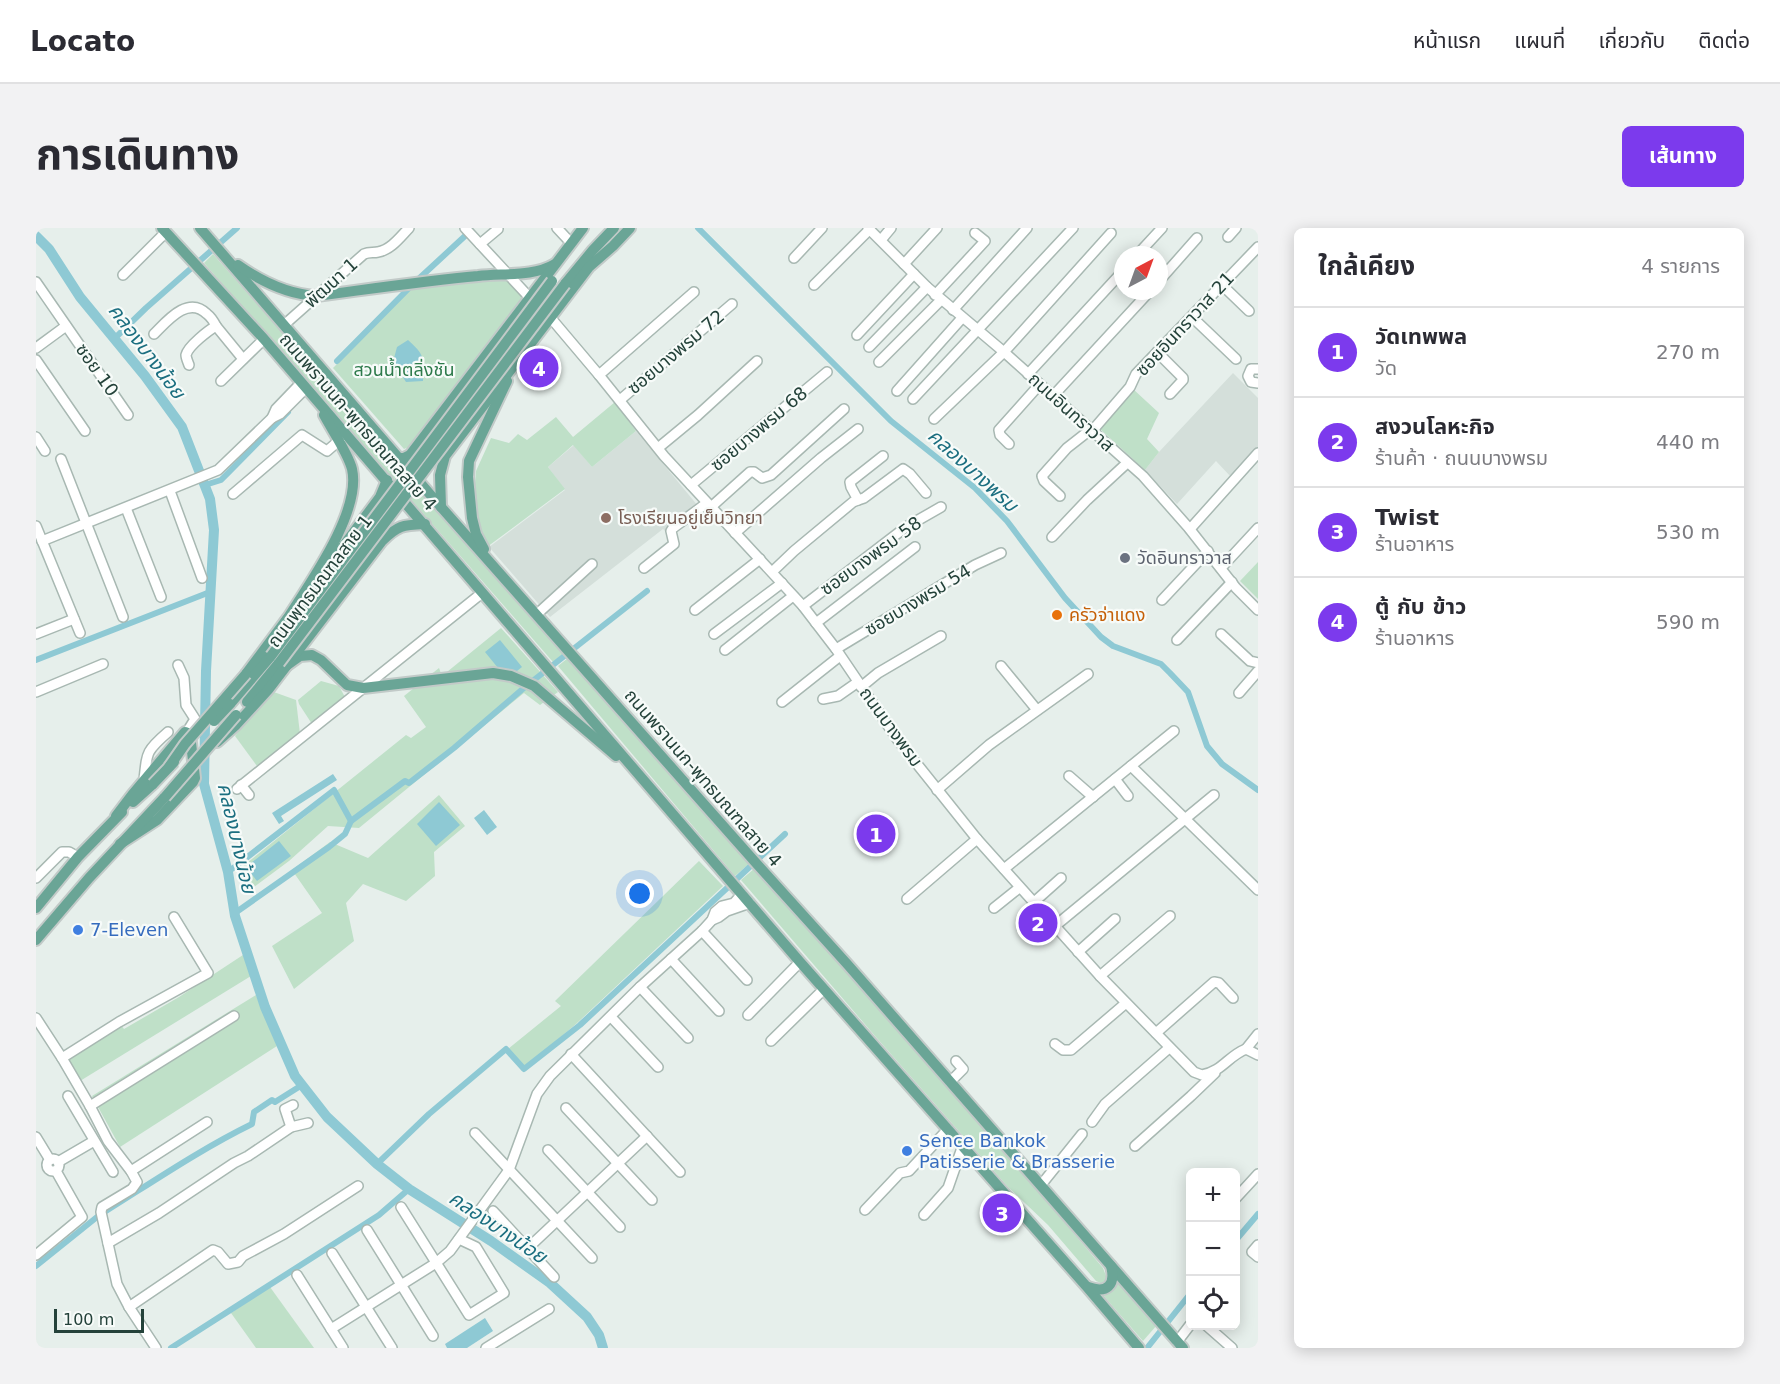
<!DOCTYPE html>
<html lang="th">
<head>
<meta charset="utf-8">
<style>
  body { margin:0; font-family:"DejaVu Sans","Noto Sans Thai",sans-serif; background:#f2f2f3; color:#2b2b33 }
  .controls { position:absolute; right:18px; bottom:18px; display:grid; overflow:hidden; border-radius:9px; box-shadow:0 3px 15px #0003 }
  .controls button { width:54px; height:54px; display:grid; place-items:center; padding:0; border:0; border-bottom:2px solid #e1e1e2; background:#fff; color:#2b2b33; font:30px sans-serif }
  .compass { position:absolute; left:1078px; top:18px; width:54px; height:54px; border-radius:50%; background:#fff; box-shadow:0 3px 15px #0003; rotate:41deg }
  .scale { position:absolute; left:18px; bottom:15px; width:90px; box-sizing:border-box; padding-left:6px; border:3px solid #24423a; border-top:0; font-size:16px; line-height:21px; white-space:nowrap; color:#24423a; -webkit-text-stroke:4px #f7fbf9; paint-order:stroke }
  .you { position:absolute; left:604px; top:666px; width:21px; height:21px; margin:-15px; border:4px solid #fff; border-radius:50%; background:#1a73e8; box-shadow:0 0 0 9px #1a73e833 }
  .badge { display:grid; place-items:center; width:39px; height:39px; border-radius:50%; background:#7c3aed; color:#fff; font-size:20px; font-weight:700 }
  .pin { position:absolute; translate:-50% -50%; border:3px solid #fff; box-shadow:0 2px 6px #0006 }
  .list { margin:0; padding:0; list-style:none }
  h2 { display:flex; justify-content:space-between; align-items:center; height:78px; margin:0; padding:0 24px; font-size:26px }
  h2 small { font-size:20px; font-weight:400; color:#7c7c81 }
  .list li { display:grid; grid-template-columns:39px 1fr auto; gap:18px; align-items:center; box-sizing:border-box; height:90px; padding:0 24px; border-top:2px solid #e1e1e2 }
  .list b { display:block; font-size:22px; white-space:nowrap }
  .list p { margin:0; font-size:20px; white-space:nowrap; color:#7c7c81 }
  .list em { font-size:20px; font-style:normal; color:#7c7c81 }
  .icon { flex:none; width:33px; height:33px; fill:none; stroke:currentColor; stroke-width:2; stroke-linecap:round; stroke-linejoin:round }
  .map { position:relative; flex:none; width:1222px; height:1120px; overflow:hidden; border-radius:9px }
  header { display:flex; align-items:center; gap:36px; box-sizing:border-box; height:84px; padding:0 30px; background:#fff; border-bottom:2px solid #e1e1e2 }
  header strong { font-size:28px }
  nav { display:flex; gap:33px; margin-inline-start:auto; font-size:21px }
  .intro { display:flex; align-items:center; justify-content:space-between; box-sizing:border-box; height:144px; padding:0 36px }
  h1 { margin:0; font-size:42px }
  .button { padding:15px 27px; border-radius:9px; background:#7c3aed; color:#fff; font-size:21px; font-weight:700 }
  main { display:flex; gap:36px; padding:0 36px }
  aside { flex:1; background:#fff; border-radius:9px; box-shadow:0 3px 15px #0003 }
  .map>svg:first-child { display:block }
  .built { fill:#d4dfda }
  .green { fill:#bfe0c8 }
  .water { fill:#8ec9d4 }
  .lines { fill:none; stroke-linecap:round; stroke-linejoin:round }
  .canal { stroke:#8ec9d4; stroke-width:6 }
  .river { stroke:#8ec9d4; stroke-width:10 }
  .minor-casing { stroke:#a8b8b2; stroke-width:12 }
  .major-casing { stroke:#c2cac8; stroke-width:14 }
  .minor { stroke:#fff; stroke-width:9 }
  .major { stroke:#6aa596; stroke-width:10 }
  .major-bridge-casing { stroke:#c2cac8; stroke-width:14; stroke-linecap:butt }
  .major-bridge { stroke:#6aa596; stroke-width:10 }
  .education-dot { fill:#8d6e63; stroke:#f7fbf9; stroke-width:2 }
  .worship-dot { fill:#6b7280; stroke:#f7fbf9; stroke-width:2 }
  .food-dot { fill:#e8710a; stroke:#f7fbf9; stroke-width:2 }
  .shop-dot { fill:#3f7fe0; stroke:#f7fbf9; stroke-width:2 }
  .labels { text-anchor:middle; stroke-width:4.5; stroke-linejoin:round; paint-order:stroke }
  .street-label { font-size:18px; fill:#24423a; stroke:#f7fbf9 }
  .park-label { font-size:18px; fill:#2d7a4b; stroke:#f7fbf9 }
  .education-label { font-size:18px; fill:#785e54; stroke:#f7fbf9; text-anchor:start }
  .worship-label { font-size:18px; fill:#5b616d; stroke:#f7fbf9; text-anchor:start }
  .food-label { font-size:18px; fill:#c56008; stroke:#f7fbf9; text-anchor:start }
  .shop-label { font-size:18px; fill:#366cbe; stroke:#f7fbf9; text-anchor:start }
  .water-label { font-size:20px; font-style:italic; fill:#1c6f80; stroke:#f7fbf9 }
</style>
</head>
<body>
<header>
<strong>Locato</strong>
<nav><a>หน้าแรก</a><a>แผนที่</a><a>เกี่ยวกับ</a><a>ติดต่อ</a></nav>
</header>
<div class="intro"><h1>การเดินทาง</h1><a class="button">เส้นทาง</a></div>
<main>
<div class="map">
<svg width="1222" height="1120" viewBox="0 0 1222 1120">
  <rect width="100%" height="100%" fill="#e6efeb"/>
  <g class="built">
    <path d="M1197,145L1222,170V220L1196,250L1180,233L1141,276L1109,242L1123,224Z"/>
    <path d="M600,203L662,278L630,304L627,301L514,389L453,319L529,262L512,239L538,217L556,239Z"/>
  </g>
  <g class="green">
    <path d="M177,26L528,425L517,434L168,35Z"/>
    <path d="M465,47L487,69L375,218L368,221L297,140L382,54Z"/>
    <path d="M1097,161L1123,185L1111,211L1123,224L1109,242L1063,200Z"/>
    <path d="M579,174L600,203L556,239L537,217L512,239L529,261L451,319L440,306L438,268L440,243L455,210L473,215L482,206L491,212L520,189L537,209Z"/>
    <path d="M1222,334V371L1204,353Z"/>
    <path d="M465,400L522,464L504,477L488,465L323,600L292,598L253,633L214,662L201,643L370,507L375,510L390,499L368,468L403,440L406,448Z"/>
    <path d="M532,430L715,634L699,648L522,438Z"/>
    <path d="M285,453L303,458L310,471L276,496L263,476L262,472Z"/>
    <path d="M235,463L260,472L264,506L221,538L199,508Z"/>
    <path d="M403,567L429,598L398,624L399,648L370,673L327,656L310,675L318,713L258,761L236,718L286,685L256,642L294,614L332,630Z"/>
    <path d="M663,633L687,658L540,796L488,840L472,821L525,778L519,773Z"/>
    <path d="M719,640L953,905L1067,1040L1070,1048L1069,1053L1065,1055L1060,1053L1012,997L972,959L839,808L705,652Z"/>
    <path d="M207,727L215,748L44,853L31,832L85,797L88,801L143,769Z"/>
    <path d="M220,767L241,818L84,919L56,868Z"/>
    <path d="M1081,1052L1121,1097L1107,1113L1066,1066Z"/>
    <path d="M234,1059L278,1120H220L195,1085Z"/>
  </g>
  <g class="water">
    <path d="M372,112C389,127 388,130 387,153L370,154L357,134L361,119Z"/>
    <path d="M464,412L486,439L471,451L449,424Z"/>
    <path d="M297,546L301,552L245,588L248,593L243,596L236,585Z"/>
    <path d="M403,574L424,597L400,618L381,596Z"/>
    <path d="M448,582L461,599L451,607L438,590Z"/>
    <path d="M243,613L255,628L221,653L210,639Z"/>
    <path d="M449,1090L457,1103L431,1120H411L409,1116Z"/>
  </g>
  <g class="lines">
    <g class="canal">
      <path d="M662,0L855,193L939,260L971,293L1029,370L1065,409L1077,418L1125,436L1134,445L1152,464L1171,518L1186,536L1222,562"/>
      <path d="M78,111L110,80L201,0"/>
      <path d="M301,133L376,57L429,8"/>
      <path d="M169,257L185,252L192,245L252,184"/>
      <path d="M0,432L174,364"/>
      <path d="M192,644L298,562L315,593L369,553L373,555L418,520L489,459L611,363"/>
      <path d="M199,685L293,619L309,606L315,593"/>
      <path d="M341,936L393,886L470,821L488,841L544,797L749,606"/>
      <path d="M70,983C118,953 165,921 216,896L218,884L236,872L239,874L266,857"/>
      <path d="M1200,1012L1222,986"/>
      <path d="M0,1038L61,989"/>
      <path d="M135,1120L343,987L373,961"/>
      <path d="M1111,1120L1154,1066"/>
    </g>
    <path class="river" d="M0,8L13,21L44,69L109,148L146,199L174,271L178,302L170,443L168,556L192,644L199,688L229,779L259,848L291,889L341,936L373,961L455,1013L514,1055L551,1089L563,1107L567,1120"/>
    <defs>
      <g id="minor">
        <path d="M429,0L494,70"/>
        <path d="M521,0L535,15"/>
        <path d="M832,0L891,59L968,124L1107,248L1152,299L1200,360L1222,382"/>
        <path d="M1192,9L1200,0"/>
        <path d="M845,12L855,0"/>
        <path d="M444,16L462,1"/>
        <path d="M1101,27L1126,0"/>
        <path d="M758,30L786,0"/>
        <path d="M868,36L901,0"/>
        <path d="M87,47L130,4"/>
        <path d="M1123,53L1161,10"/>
        <path d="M0,54L92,187"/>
        <path d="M1185,56L1213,83"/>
        <path d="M778,57L834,1"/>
        <path d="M899,67L949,13L939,5"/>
        <path d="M917,82L991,0"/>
        <path d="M514,89L563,147L628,228L767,378L800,421L861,511L941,611L1064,748L1158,844L1166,847C1187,843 1192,828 1210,821L1222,827"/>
        <path d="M1156,89L1200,131"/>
        <path d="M248,97L328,26C333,24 337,25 342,24C355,22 365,8 373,0"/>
        <path d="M118,106C131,93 152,67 171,86C175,89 178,94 180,98"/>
        <path d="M821,107L878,46"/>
        <path d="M833,119L891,59"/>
        <path d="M0,120L30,98"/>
        <path d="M1121,124L1147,150V152L1134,166"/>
        <path d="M0,132L49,203"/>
        <path d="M843,134L905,72"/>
        <path d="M153,137C152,134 150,130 150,127C152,118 173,102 180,98L207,131"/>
        <path d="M1222,141H1215L1212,148L1215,154L1222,155"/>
        <path d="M992,146L1087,43"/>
        <path d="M563,147L658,64"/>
        <path d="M185,153L228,111"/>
        <path d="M265,155L240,181L236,190L244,186L270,160"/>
        <path d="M861,163L926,90"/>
        <path d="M1017,168L1114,63"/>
        <path d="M877,171L1037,0"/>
        <path d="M584,172L696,76"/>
        <path d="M898,191L968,124L1075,5"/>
        <path d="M1056,203L1094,159L1100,146L1222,19"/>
        <path d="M0,209L9,223"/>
        <path d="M973,216L964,207L963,202L1004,156"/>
        <path d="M622,220L662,187L721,133"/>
        <path d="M25,231L87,389"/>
        <path d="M655,257L791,144"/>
        <path d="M134,263L166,350"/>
        <path d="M197,266L266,207L291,223L306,210"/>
        <path d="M1024,268L1008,253L1006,248L1031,220L1054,202"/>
        <path d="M822,272L828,270L867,241L874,246L890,265"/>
        <path d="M675,279L714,244H718L726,250L735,247L808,181"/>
        <path d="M90,280L125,369"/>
        <path d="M0,298L44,405"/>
        <path d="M1154,301L1222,225"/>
        <path d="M699,305L785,230L822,201"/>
        <path d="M1016,309L1051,272L1091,235"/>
        <path d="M6,313L182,242L236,190"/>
        <path d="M608,340L638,316L635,303L637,300L671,275"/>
        <path d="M1185,340L1222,300"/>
        <path d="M736,344L758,323L817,274L822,272L815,259L814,254L847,228"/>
        <path d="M1126,372L1172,323"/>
        <path d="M767,378L870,299L905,279"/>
        <path d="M659,382L724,331"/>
        <path d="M500,387L556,336"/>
        <path d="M780,395L879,319"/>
        <path d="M0,406L38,391"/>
        <path d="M678,406L746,355"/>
        <path d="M1185,406L1214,433L1222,435"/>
        <path d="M1141,412L1196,354"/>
        <path d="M800,421L939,337L965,325"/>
        <path d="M689,422L757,368"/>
        <path d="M142,437L148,450L150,477L159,491L151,504"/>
        <path d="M965,438L1001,482"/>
        <path d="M825,459L842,445L905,408"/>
        <path d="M0,464L67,436"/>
        <path d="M1203,465L1222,443"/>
        <path d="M787,471L802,468L822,454"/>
        <path d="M746,474L804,428"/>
        <path d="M1095,538L1222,662"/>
        <path d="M1033,548L1057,569"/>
        <path d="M1079,551L1092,568"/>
        <path d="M108,552C111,524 110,523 132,504"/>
        <path d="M205,557L213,567"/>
        <path d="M201,561L446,365"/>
        <path d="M901,562L953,517L1052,446"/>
        <path d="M968,641L1138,503"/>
        <path d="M0,650L26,624H33L42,629"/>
        <path d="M871,671L941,611"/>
        <path d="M997,675L1025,650"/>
        <path d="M958,680L983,660"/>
        <path d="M676,692L683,689L691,683L714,675"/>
        <path d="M1019,698L1178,567"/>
        <path d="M666,703L711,752"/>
        <path d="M1042,724L1079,691"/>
        <path d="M635,731L683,783"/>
        <path d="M1064,748L1134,688"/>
        <path d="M604,759L652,810"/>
        <path d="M712,787L764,734"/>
        <path d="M575,789L622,839"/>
        <path d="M0,790L26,830L54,878L72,913L95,943L101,954L96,961L66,979L65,984L81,1056L93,1079L120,1120"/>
        <path d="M1120,805L1178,754L1183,755L1197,770"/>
        <path d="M735,813L788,761"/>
        <path d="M1019,816L1027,822H1035L1090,775"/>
        <path d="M1210,821L1222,806"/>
        <path d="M535,826L644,944"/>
        <path d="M26,830L83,794L172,745L138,689"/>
        <path d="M914,854L927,841L920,833"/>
        <path d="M32,868L77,944"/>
        <path d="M54,878L198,788"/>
        <path d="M530,880L616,972"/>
        <path d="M1056,894L1069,876L1133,820"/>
        <path d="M255,899L249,881L257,877"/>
        <path d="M439,905L556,1030"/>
        <path d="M0,909L14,932"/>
        <path d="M1099,918L1155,868L1179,845"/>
        <path d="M512,922L584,999"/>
        <circle cx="17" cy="937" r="6"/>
        <path d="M22,934L58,913"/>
        <path d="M95,943L171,894"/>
        <path d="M1005,957L1046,906"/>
        <path d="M1200,970L1222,946"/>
        <path d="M365,979L433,1087L468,1065L440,1019L423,1011"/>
        <path d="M829,982L864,945L873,943L912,901"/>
        <path d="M457,983L518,1049"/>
        <path d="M888,987L912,960L927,917"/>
        <path d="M331,1002L397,1108"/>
        <path d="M72,1015L123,985L198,935L212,928L255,899L272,895"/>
        <path d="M1222,1017L1216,1024L1222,1029"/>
        <path d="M491,1021L611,908"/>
        <path d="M296,1025L356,1120"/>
        <path d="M0,1027L46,989L20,943"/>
        <path d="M261,1047L307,1120"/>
        <path d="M93,1079L177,1022L182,1024L192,1036L202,1034L207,1028L248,1006L322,958"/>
        <path d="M1171,1098L1196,1120"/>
        <path d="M295,1101L400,1035L414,1023L473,942L501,866L514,848L604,759L666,703L676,692L679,684L686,678L698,675L706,666"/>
        <path d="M1141,1114L1154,1097"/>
        <path d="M450,1120L513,1081"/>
      </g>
      <g id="major">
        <path d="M126,0L228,111L764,734L1051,1059L1103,1120"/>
        <path d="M164,0L405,279L720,635L812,737L1147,1120"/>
        <path d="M202,37C226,54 251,66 280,68C334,61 388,53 442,48C467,45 497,49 519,36"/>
        <path d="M529,56L557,22L578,0"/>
        <path d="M363,230H368L374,227L547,0"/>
        <path d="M405,279L404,247L409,228L553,39L577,18L594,0"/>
        <path d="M448,321L440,306L436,290L432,249L433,233L471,153"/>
        <path d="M285,348L344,269L351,252"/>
        <path d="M248,396C271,359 326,285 316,241C312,225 296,202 288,187"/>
        <path d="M250,438L264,428L276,427L285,432L311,457L327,460L457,445L475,448L498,458L580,528"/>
        <path d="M210,446L251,391"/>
        <path d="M211,474L243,435"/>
        <path d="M194,476L235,428"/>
        <path d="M181,514L200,497L232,462L346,313C362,297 367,297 389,296"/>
        <path d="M97,574L117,556"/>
        <path d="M80,588L96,567L149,504L154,506L159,550L157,554L121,592L84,616"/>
        <path d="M0,680L42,629L86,584"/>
        <path d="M0,712L53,650L129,569"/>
        <path d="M1052,1059C1071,1066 1080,1057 1075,1038"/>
      </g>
    </defs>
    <use href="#minor" class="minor-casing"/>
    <use href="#major" class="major-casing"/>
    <use href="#minor" class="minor"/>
    <use href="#major" class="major"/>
    <defs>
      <g id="major-bridge">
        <path d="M235,428L516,53"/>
        <path d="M243,435L529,56"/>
        <path d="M178,493L194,476"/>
        <path d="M133,539L149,516L210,446"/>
        <path d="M117,556L138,534"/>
        <path d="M129,569L200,487"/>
      </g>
    </defs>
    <use href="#major-bridge" class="major-bridge-casing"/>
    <use href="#major-bridge" class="major-bridge"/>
  </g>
  <circle class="education-dot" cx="570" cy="290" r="6"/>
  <circle class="worship-dot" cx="1089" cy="330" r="6"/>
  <circle class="food-dot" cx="1021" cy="387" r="6"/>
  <g class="shop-dot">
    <circle cx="42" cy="702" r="6"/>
    <circle cx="871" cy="923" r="6"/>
  </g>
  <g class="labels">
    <g class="street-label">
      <text transform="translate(295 55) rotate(-42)" y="6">พัฒนา 1</text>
      <text transform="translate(1149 96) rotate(-47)" y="6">ซอยอินทราวาส 21</text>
      <text transform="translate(640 124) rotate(-40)" y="6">ซอยบางพรม 72</text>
      <text transform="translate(61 142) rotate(55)" y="6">ซอย 10</text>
      <text transform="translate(1035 184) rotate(42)" y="6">ถนนอินทราวาส</text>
      <text transform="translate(322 194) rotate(49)" y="6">ถนนพรานนก-พุทธมณฑลสาย 4</text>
      <text transform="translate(723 201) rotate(-40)" y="6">ซอยบางพรม 68</text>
      <text transform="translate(835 328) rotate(-36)" y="6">ซอยบางพรม 58</text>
      <text transform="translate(284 353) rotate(-53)" y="6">ถนนพุทธมณฑลสาย 1</text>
      <text transform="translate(882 372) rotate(-31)" y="6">ซอยบางพรม 54</text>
      <text transform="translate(855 499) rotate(54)" y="6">ถนนบางพรม</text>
      <text transform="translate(667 550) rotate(49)" y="6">ถนนพรานนก-พุทธมณฑลสาย 4</text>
    </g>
    <g class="park-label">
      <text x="368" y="148">สวนน้ำตลิ่งชัน</text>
    </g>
    <g class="education-label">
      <text x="582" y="296">โรงเรียนอยู่เย็นวิทยา</text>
    </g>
    <g class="worship-label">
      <text x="1101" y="336">วัดอินทราวาส</text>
    </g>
    <g class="food-label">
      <text x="1033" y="393">ครัวจ่าแดง</text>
    </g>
    <g class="shop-label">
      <text x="54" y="708">7-Eleven</text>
      <text x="883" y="919">Sence Bankok<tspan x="883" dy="21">Patisserie &amp; Brasserie</tspan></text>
    </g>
    <g class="water-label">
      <text transform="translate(111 123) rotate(53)" y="7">คลองบางน้อย</text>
      <text transform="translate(937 242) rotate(42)" y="7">คลองบางพรม</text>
      <text transform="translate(201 610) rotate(77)" y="7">คลองบางน้อย</text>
      <text transform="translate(462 999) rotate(34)" y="7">คลองบางน้อย</text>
    </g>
  </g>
</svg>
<div class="controls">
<button>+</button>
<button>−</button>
<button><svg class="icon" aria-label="locate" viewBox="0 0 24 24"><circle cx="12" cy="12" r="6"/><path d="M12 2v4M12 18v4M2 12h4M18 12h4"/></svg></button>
</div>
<svg class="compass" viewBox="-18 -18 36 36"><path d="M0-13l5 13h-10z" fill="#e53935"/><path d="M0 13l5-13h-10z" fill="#7c7c81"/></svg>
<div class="scale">100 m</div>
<div class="you"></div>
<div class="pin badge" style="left:840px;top:606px">1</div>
<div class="pin badge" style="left:1002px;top:695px">2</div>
<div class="pin badge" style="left:966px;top:985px">3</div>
<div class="pin badge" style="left:503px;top:140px">4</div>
</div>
<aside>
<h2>ใกล้เคียง<small>4 รายการ</small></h2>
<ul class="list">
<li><span class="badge">1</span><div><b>วัดเทพพล</b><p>วัด</p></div><em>270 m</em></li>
<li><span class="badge">2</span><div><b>สงวนโลหะกิจ</b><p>ร้านค้า · ถนนบางพรม</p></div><em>440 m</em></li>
<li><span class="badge">3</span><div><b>Twist</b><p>ร้านอาหาร</p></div><em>530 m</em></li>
<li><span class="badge">4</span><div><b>ตู้ กับ ข้าว</b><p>ร้านอาหาร</p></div><em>590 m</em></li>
</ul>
</aside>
</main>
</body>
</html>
